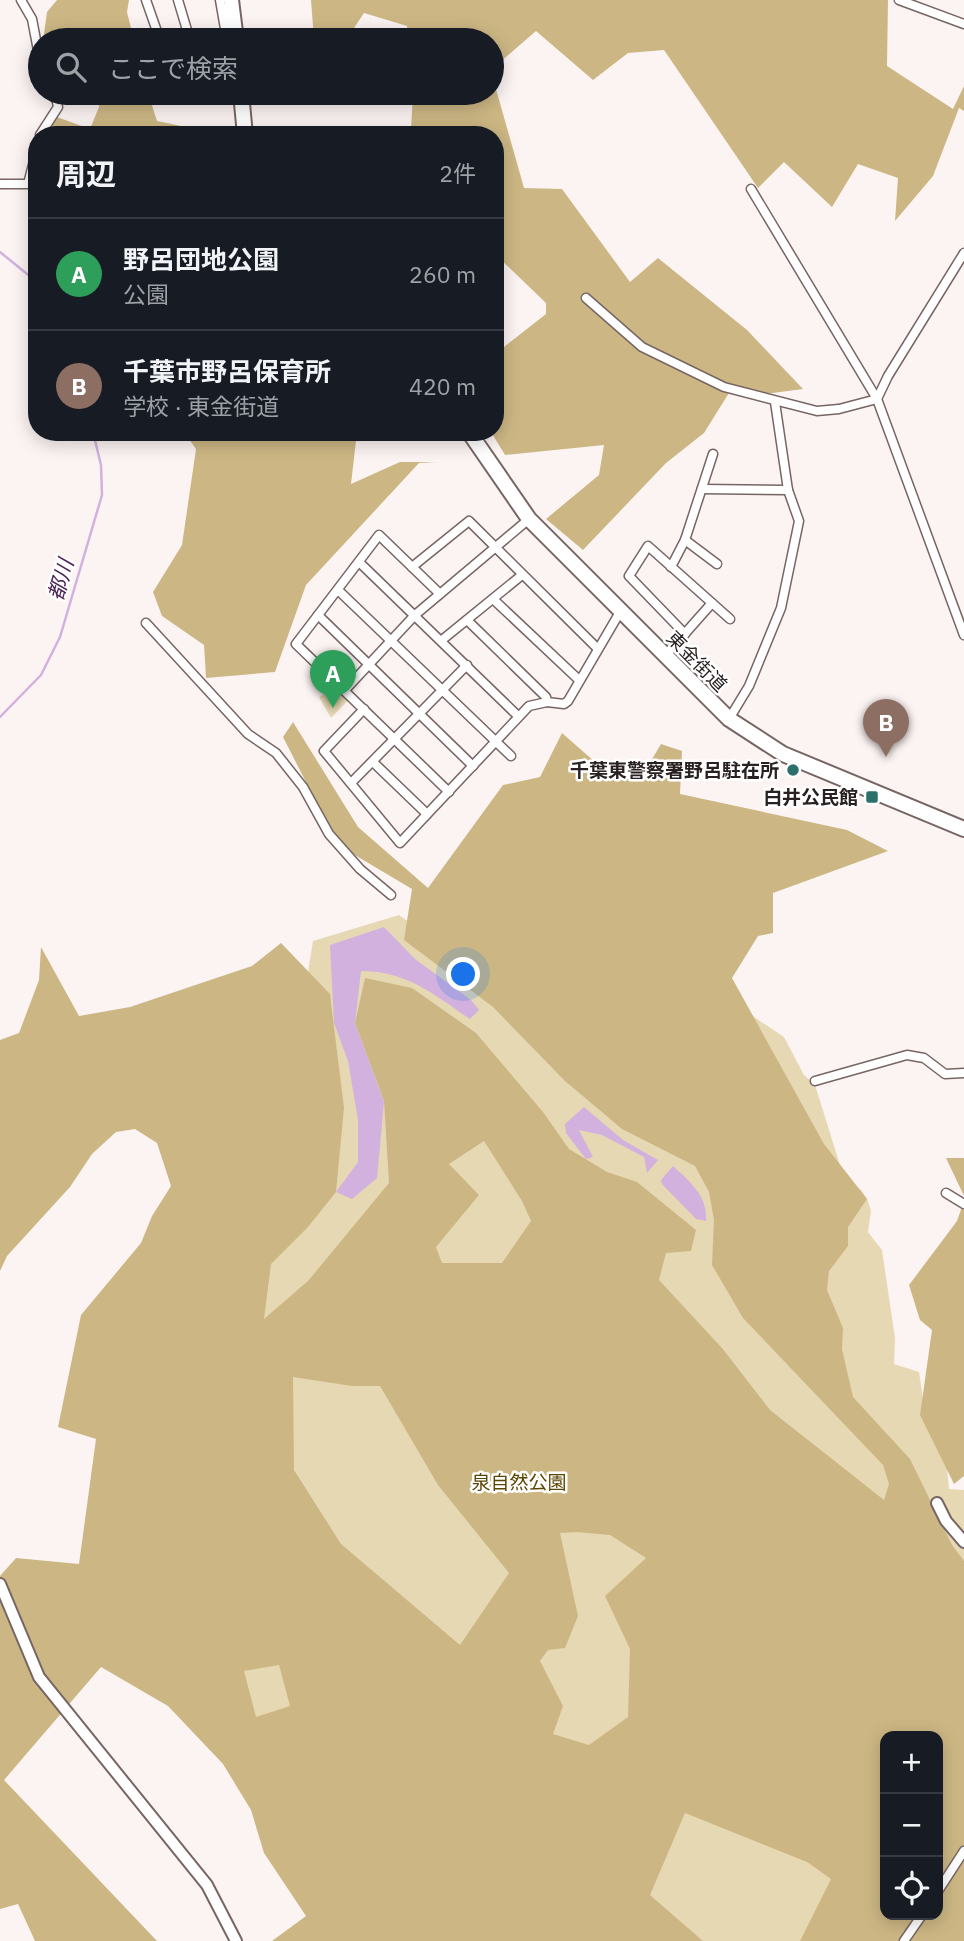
<!DOCTYPE html>
<html lang="ja">
<head>
<meta charset="utf-8">
<style>
  body { margin:0; font-family:"IBM Plex Sans","Noto Sans JP",sans-serif; background:#20242c; color:#f1f3f6 }
  .controls { position:absolute; right:21px; bottom:21px; display:grid; overflow:hidden; border-radius:14px; box-shadow:0 4px 18px #0003 }
  .controls button { width:63px; height:63px; display:grid; place-items:center; padding:0; border:0; border-bottom:2px solid #363941; background:#171b24; color:#f1f3f6; font:35px sans-serif }
  .you { position:absolute; left:464px; top:975px; width:24px; height:24px; margin:-18px; border:5px solid #fff; border-radius:50%; background:#1a73e8; box-shadow:0 0 0 10px #1a73e833 }
  .badge { display:grid; place-items:center; width:46px; height:46px; border-radius:50%; background:#29716a; color:#fff; font-size:23px; font-weight:700 }
  .pin { position:absolute; translate:-50% -58px; filter:drop-shadow(0 2px 4px #0008) }
  .pin::after { content:''; position:absolute; top:37px; width:24px; height:21px; background:inherit; clip-path:polygon(0 0,100% 0,50% 100%) }
  .list { margin:0; padding:0; list-style:none }
  h2 { display:flex; justify-content:space-between; align-items:center; height:91px; margin:0; padding:0 28px; font-size:30px }
  h2 small { font-size:23px; font-weight:400; color:#9ea1a6 }
  .list li { display:grid; grid-template-columns:46px 1fr auto; gap:21px; align-items:center; box-sizing:border-box; height:112px; padding:0 28px; border-top:2px solid #363941 }
  .list b { display:block; font-size:26px; white-space:nowrap }
  .list p { margin:0; font-size:23px; white-space:nowrap; color:#9ea1a6 }
  .list em { font-size:23px; font-style:normal; color:#9ea1a6 }
  .icon { flex:none; width:38px; height:38px; fill:none; stroke:currentColor; stroke-width:2; stroke-linecap:round; stroke-linejoin:round }
  .map { position:relative; flex:none; width:964px; height:1941px; overflow:hidden }
  .search { position:absolute; background:#171b24; box-shadow:0 4px 18px #0003; left:28px; top:28px; width:476px; height:77px; display:flex; align-items:center; gap:18px; box-sizing:border-box; padding:0 24px; border-radius:38px; color:#9ea1a6; font-size:26px }
  .panel { position:absolute; background:#171b24; box-shadow:0 4px 18px #0003; left:28px; top:126px; width:476px; height:315px; border-radius:28px }
  .map>svg:first-child { display:block }
  .green { fill:#e7d8b4 }
  .forest { fill:#ccb784; fill-rule:evenodd }
  .water { fill:#d2b1de }
  .lines { fill:none; stroke-linecap:round; stroke-linejoin:round }
  .stream { stroke:#d2b1de; stroke-width:2.5 }
  .street-casing { stroke:#776564; stroke-width:11 }
  .secondary-casing { stroke:#776564; stroke-width:14 }
  .highway-casing { stroke:#776564; stroke-width:18 }
  .street { stroke:#fff; stroke-width:8 }
  .secondary { stroke:#fff; stroke-width:10 }
  .highway { stroke:#fff; stroke-width:14 }
  .poi-dot { fill:#29716a; stroke:#fff; stroke-width:2.5 }
  .labels { text-anchor:middle; stroke-width:5; stroke-linejoin:round; paint-order:stroke }
  .street-label { font-size:19px; fill:#292121; stroke:#fff }
  .poi-label { font-size:19px; font-weight:bold; fill:#292121; stroke:#fff; text-anchor:end }
  .park-label { font-size:19px; fill:#5c4604; stroke:#fff }
  .water-label { font-size:21px; font-style:italic; fill:#4c2359; stroke:#fff }
</style>
</head>
<body>
<div class="map">
<svg width="964" height="1941" viewBox="0 0 964 1941">
  <rect width="100%" height="100%" fill="#fcf4f3"/>
  <g class="green">
    <path d="M338,687L350,698L331,718L319,697Z"/>
    <path d="M399,915L413,925L737,998L754,1017L784,1037L804,1075L815,1085L840,1165L848,1179L862,1191L868,1201L871,1211L868,1232L882,1250L895,1338L894,1364L919,1372L927,1425L947,1468L949,1489L964,1490V1844L938,1736H885V1915L900,1941H325L112,1334L300,1021L313,941Z"/>
  </g>
  <g class="forest">
    <path d="M57,0H129L127,12L134,40H56L44,34L47,12Z"/>
    <path d="M311,0H888L887,66L953,109L964,86V111L959,108L933,176L895,221L898,178L858,164L832,207L784,162L758,188L664,50L628,53L593,80L536,31L492,69V40H409L407,26L364,13L346,40H314Z"/>
    <path d="M492,75L524,188L562,189L630,282L658,258L747,330L803,389L765,394L734,385L704,433L666,463L583,550L546,519L599,475L604,445L505,455L491,432H495V354L546,314V303L495,254V135H405L411,129L413,93H492Z"/>
    <path d="M98,93H148L157,121L225,135H49L54,116L90,129L99,107Z"/>
    <path d="M184,432H357L351,484L400,462H437L419,463L306,585L275,672L206,678L204,645L162,616L153,592L182,545L196,449Z"/>
    <path d="M293,722L358,827L428,888L503,785L540,777L562,733L603,769L639,781L661,744L682,751L680,794L847,830L888,851L773,893V933L758,936L732,978L824,1144L867,1199L848,1227V1246L829,1271L827,1290L843,1328L842,1349L853,1397L910,1459L952,1545L964,1561V1941H800L831,1879L807,1862L685,1813L650,1895L703,1941H272L306,1916L264,1853L251,1810L223,1764L168,1706L101,1667L4,1780L157,1941H35L18,1904L0,1909V1576L16,1558L79,1564L96,1439L58,1427L81,1315L141,1243L152,1216L171,1186L157,1143L135,1129L116,1132L92,1154L70,1187L7,1256L0,1271V1040L19,1033L39,980L41,947L79,1016L130,1007L252,966L281,943L330,994L344,1108L336,1192L308,1227L271,1264L264,1319L308,1281L389,1183L384,1101L355,1023L365,978L412,988L476,1033L543,1112L569,1149L607,1172L637,1182L696,1230L691,1251L666,1253L659,1280L722,1348L770,1410L884,1500L889,1484L883,1465L743,1318L712,1265L714,1220L709,1192L695,1166L622,1129L565,1081L493,1007L404,940L412,889L338,845L283,737ZM484,1141L522,1201L531,1221L502,1263H442L436,1247L479,1195L449,1164ZM293,1377L352,1386H380L438,1485L509,1573L460,1645L341,1544L294,1470ZM577,1532L610,1535L646,1558L605,1596L630,1649L628,1717L589,1745L553,1734L563,1706L540,1661L548,1650L565,1648L578,1616L560,1533ZM279,1665L290,1706L256,1717L244,1671ZM885,1736H938V1915H885Z"/>
    <path d="M946,1158H964V1196Z"/>
    <path d="M964,1201V1476L954,1484L920,1415L932,1330L920,1320L909,1285L957,1221Z"/>
  </g>
  <g class="water">
    <path d="M384,927L415,959L471,1000L479,1010L470,1019C433,994 407,971 361,971L355,1023L384,1102L377,1178L352,1199L336,1192L358,1162V1120L348,1061L334,1023L330,945Z"/>
    <path d="M584,1107L623,1140L658,1160L647,1173L644,1157L602,1135L579,1130L593,1157L586,1159L566,1133L565,1124Z"/>
    <path d="M673,1166C690,1182 708,1196 706,1221L696,1219L662,1184L661,1180Z"/>
  </g>
  <g class="lines">
    <g class="stream">
      <path d="M0,252L37,282"/>
      <path d="M0,717L41,675L60,637L102,495L101,465L93,432"/>
    </g>
    <defs>
      <g id="street">
        <path d="M21,0L32,19L40,61"/>
        <path d="M146,0L160,40"/>
        <path d="M178,0L190,40"/>
        <path d="M220,0L227,40"/>
        <path d="M899,0L964,24"/>
        <path d="M40,135L58,107L55,93"/>
        <path d="M0,184H28L37,149"/>
        <path d="M751,189L877,399L964,635"/>
        <path d="M586,298L642,347L724,387L817,411L839,409L877,399L888,376L964,253"/>
        <path d="M702,489L788,490"/>
        <path d="M685,540L717,564"/>
        <path d="M359,562L518,716"/>
        <path d="M412,567L469,521L597,648"/>
        <path d="M671,567L685,540L713,454"/>
        <path d="M338,590L511,756"/>
        <path d="M440,594L379,535L296,644L449,792"/>
        <path d="M493,599L579,680"/>
        <path d="M318,615L473,766"/>
        <path d="M467,620L546,697L547,702"/>
        <path d="M146,623L248,734L276,753L303,787L329,834L360,869L391,895"/>
        <path d="M685,634L629,576L648,546L730,619"/>
        <path d="M442,640L522,575"/>
        <path d="M665,656L712,603"/>
        <path d="M345,690L415,615L529,519"/>
        <path d="M364,709L324,751L400,843L529,706L547,702L564,704L568,701L620,612"/>
        <path d="M729,719L749,686L781,608L799,521L788,490L775,402"/>
        <path d="M373,762L427,814"/>
        <path d="M351,783L467,665"/>
        <path d="M815,1081L907,1055L924,1058L945,1074L964,1073"/>
        <path d="M946,1193L964,1204"/>
        <path d="M938,1891L964,1851"/>
        <path d="M904,1941L922,1915"/>
      </g>
      <g id="secondary">
        <path d="M937,1503L946,1521L964,1542"/>
        <path d="M0,1584L39,1677L207,1885L236,1941"/>
      </g>
      <g id="highway">
        <path d="M231,0L236,40"/>
        <path d="M241,93L245,135"/>
        <path d="M469,432L529,519L729,719L783,754L964,829"/>
      </g>
    </defs>
    <use href="#street" class="street-casing"/>
    <use href="#secondary" class="secondary-casing"/>
    <use href="#highway" class="highway-casing"/>
    <use href="#street" class="street"/>
    <use href="#secondary" class="secondary"/>
    <use href="#highway" class="highway"/>
  </g>
  <g class="poi-dot">
    <circle cx="793" cy="770" r="7"/>
    <rect x="865" y="790" width="14" height="14" rx="3.5"/>
  </g>
  <g class="labels">
    <g class="street-label">
      <text transform="translate(697 661) rotate(45)" y="7">東金街道</text>
    </g>
    <g class="poi-label">
      <text x="779" y="777">千葉東警察署野呂駐在所</text>
      <text x="858" y="804">白井公民館</text>
    </g>
    <g class="park-label">
      <text x="519" y="1489">泉自然公園</text>
    </g>
    <g class="water-label">
      <text transform="translate(61 580) rotate(-74)" y="7">都川</text>
    </g>
  </g>
</svg>
<div class="controls">
<button>+</button>
<button>−</button>
<button><svg class="icon" aria-label="locate" viewBox="0 0 24 24"><circle cx="12" cy="12" r="6"/><path d="M12 2v4M12 18v4M2 12h4M18 12h4"/></svg></button>
</div>
<div class="you"></div>
<div class="pin badge" style="left:333px;top:708px;background:#2e9e5b">A</div>
<div class="pin badge" style="left:886px;top:757px;background:#8d6e63">B</div>
<div class="search"><svg class="icon" aria-label="search" viewBox="0 0 24 24"><circle cx="10" cy="10" r="6"/><path d="M15 15l6 6"/></svg>ここで検索</div>
<section class="panel">
<h2>周辺<small>2件</small></h2>
<ul class="list">
<li><span class="badge" style="background:#2e9e5b">A</span><div><b>野呂団地公園</b><p>公園</p></div><em>260 m</em></li>
<li><span class="badge" style="background:#8d6e63">B</span><div><b>千葉市野呂保育所</b><p>学校 · 東金街道</p></div><em>420 m</em></li>
</ul>
</section>
</div>
</body>
</html>
